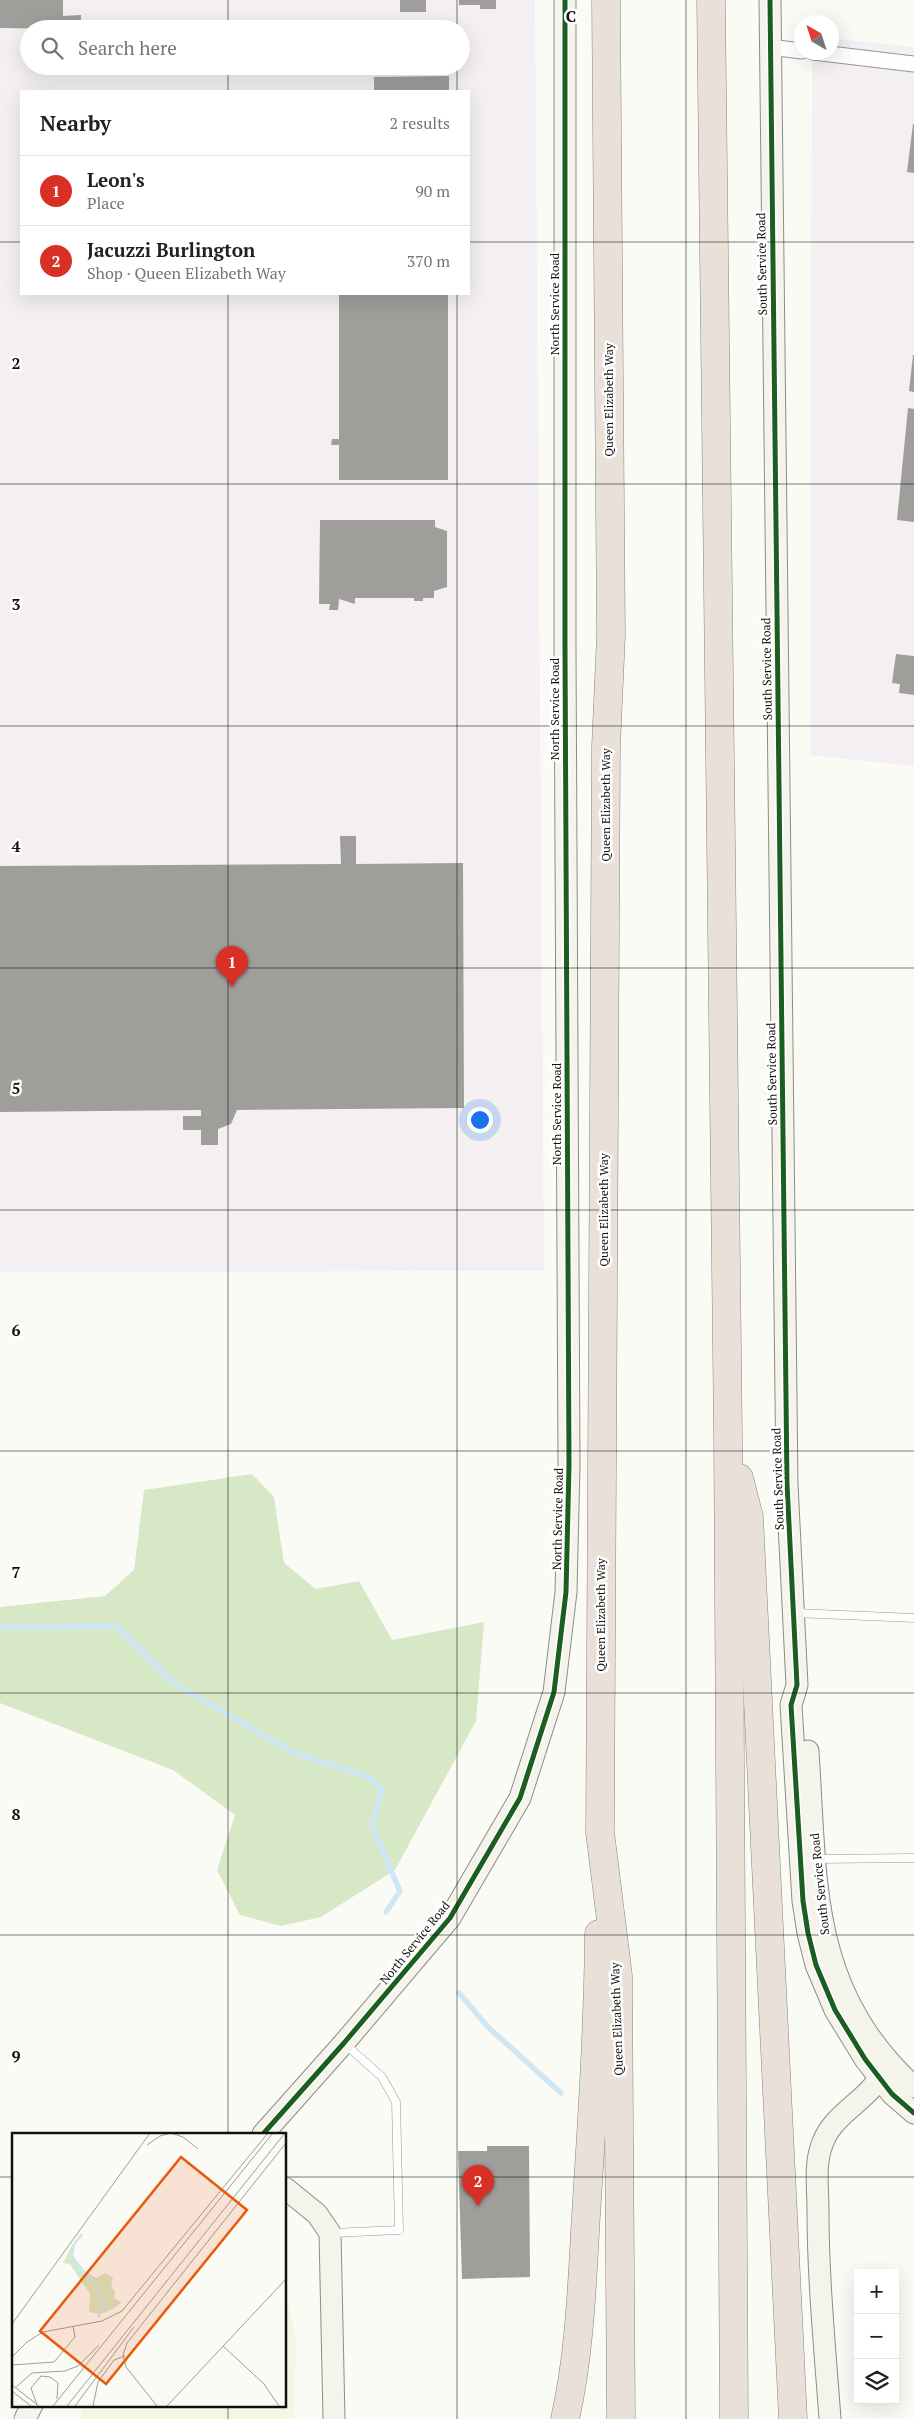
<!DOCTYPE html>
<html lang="en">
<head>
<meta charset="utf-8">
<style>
  body { margin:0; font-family:"PT Serif",serif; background:#f6f6f6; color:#202124 }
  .controls { position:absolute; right:15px; bottom:15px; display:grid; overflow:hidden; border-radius:0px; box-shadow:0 5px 20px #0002 }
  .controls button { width:45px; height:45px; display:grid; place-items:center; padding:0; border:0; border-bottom:1px solid #e0e0e0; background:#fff; color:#202124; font:25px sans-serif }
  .compass { position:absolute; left:794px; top:15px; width:45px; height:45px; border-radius:50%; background:#fff; box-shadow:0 5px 20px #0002; rotate:321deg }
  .you { position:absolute; left:479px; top:1119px; width:18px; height:18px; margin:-12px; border:4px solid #fff; border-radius:50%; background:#1a73e8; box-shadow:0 0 0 8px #1a73e833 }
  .badge { display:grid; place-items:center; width:32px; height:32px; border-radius:50%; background:#d93025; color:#fff; font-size:16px; font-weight:700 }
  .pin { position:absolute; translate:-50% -41px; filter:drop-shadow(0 1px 2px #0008) }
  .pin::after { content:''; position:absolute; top:26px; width:18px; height:15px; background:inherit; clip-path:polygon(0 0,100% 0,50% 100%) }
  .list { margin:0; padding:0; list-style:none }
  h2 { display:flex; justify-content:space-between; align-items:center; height:65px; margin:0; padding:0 20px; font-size:21px }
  h2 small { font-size:16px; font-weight:400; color:#757577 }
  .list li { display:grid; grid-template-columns:32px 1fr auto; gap:15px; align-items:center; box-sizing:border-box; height:70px; padding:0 20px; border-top:1px solid #e0e0e0 }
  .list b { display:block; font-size:19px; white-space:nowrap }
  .list p { margin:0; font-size:16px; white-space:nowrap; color:#757577 }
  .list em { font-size:16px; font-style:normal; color:#757577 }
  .icon { flex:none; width:28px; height:28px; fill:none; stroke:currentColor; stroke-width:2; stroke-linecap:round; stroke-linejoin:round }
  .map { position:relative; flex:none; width:914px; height:2419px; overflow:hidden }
  .search { position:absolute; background:#fff; box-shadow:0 5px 20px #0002; left:20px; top:20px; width:450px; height:55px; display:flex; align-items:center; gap:12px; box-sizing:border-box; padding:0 18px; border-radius:28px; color:#757577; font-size:19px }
  .panel { position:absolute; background:#fff; box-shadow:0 5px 20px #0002; left:20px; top:90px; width:450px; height:205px; border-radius:0px }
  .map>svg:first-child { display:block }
  .industrial { fill:#f3eff2; fill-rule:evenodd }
  .farmland { fill:#f7f6e3 }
  .forest { fill:#d6e8c6 }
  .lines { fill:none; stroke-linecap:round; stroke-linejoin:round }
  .stream { stroke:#cee7f5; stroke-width:5.5 }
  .building { fill:#9f9e9b }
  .lane-casing { stroke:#969694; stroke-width:9 }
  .street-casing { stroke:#969694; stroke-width:17 }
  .secondary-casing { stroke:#8c8c8a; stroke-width:23 }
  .highway-casing { stroke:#838381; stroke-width:29 }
  .lane { stroke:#fefefe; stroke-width:8 }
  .street { stroke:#fefefe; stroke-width:15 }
  .secondary { stroke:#f5f4eb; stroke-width:21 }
  .highway { stroke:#e9e1d8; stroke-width:28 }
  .cycleway-casing { stroke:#fff; stroke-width:8 }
  .cycleway { stroke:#1b5e20; stroke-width:5 }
  .grid { fill:none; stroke:#101010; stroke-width:1; stroke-opacity:0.55 }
  .labels { text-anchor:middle; stroke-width:5; stroke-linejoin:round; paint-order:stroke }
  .street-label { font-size:12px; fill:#101010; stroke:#fff }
  .inset-river { fill:none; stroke:#cee7f5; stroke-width:2.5 }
  .inset-road { fill:none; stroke:#9d9d9a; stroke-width:1 }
  .view { fill:#e8590c; fill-opacity:0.15; stroke:#e8590c; stroke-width:2.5 }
  .inset-edge { fill:none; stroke:#101010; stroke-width:2.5 }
  .grid-label { font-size:16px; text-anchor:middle; font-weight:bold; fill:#101010; stroke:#fff; stroke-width:5; stroke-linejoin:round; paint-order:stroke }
</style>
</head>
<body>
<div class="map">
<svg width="914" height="2419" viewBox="0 0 914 2419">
  <rect width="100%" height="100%" fill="#fbfbf6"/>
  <g class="industrial">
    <path d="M0,0H535L544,1271L0,1272ZM29,29H461V66H29ZM21,91H469V294H21Z"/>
    <path d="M832,38L914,47V766L810,755L812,53L832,52Z"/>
  </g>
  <path class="farmland" d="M285,2288L296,2338L294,2419H78L85,2405H285Z"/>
  <path class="forest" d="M252,1474L274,1497L284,1563L316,1589L359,1581L392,1640L484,1622L476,1721L395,1870L321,1917L281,1926L240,1915L217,1870L235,1815L173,1770L0,1703V1607L105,1596L134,1570L144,1490Z"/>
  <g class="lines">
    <g class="stream">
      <path d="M0,1627L117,1626L174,1683L292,1752L369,1777L382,1790L372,1826L400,1891L386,1912"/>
      <path d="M459,1993L488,2027L561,2093"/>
    </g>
  </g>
  <g class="building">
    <path d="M0,0H63V16L81,15V29L0,28Z"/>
    <rect x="400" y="0" width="26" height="12"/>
    <path d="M459,0H496V9H480V5H459Z"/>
    <path d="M449,76V91H374V77Z"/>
    <path d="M913,124H914V173L907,172Z"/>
    <path d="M339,294H448V480H339V445H331L332,439H339Z"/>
    <path d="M913,355H914V392L909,391Z"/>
    <path d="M908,408L914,409V522L897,520Z"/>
    <path d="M320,520H435V527L447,531V587L434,591V598H423V601H414V598H355V604L339,599L338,610H329L330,604H319Z"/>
    <path d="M896,654L914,656V695L899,693L900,684L892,683Z"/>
    <path d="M340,836H356V864L463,863L464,1108L237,1110L231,1124L218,1129V1145H201V1130H183V1116H201V1110L0,1112V866L341,864Z"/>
    <path d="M487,2146H529L530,2277L462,2279L458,2151H487Z"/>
  </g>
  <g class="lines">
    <defs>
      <g id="lane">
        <path d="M795,1613L914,1618"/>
        <path d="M816,1859L914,1858"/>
        <path d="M332,2233L399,2230L396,2102L382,2077L345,2044"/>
      </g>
      <g id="street">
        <path d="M769,47L802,51"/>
        <path d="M813,52L914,64"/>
      </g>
      <g id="secondary">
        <path d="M770,0L787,1484L797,1685L791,1705L803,1901L808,1933L816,1965L835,2010L865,2059L892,2094L914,2113"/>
        <path d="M808,1751C817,1883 808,1989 914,2087"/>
        <path d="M263,2134L344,2043L450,1918L520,1798L554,1692L566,1592L569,1465L565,648V0"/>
        <path d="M285,2188L317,2214L330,2233L334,2419"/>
        <path d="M25,2419L32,2405"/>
        <path d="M830,2419C825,2349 818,2280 818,2210C818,2187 814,2163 823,2142C835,2110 875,2098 884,2067"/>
      </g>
      <g id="highway">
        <path d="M606,0L611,635L606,746L600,1832L618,1976L621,2419"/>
        <path d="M711,0L728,1435L734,2419"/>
        <path d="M739,1478L749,1517L793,2419"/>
        <path d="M565,2419C580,2353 582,2283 586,2215C592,2121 598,2028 599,1934"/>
      </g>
    </defs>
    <use href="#lane" class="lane-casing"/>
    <use href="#street" class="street-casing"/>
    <use href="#secondary" class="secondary-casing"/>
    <use href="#highway" class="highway-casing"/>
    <use href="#lane" class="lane"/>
    <use href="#street" class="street"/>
    <use href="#secondary" class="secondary"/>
    <use href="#highway" class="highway"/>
    <defs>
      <g id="cycleway">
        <path d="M770,0L787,1484L797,1685L791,1705L803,1901L808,1933L816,1965L835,2010L865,2059L892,2094L914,2113"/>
        <path d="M263,2134L344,2043L450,1918L520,1798L554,1692L566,1592L569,1465L565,648V0"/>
      </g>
    </defs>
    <use href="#cycleway" class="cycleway-casing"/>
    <use href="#cycleway" class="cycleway"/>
  </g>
  <path class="grid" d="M228,0V29M457,0V29M686,0V2419M228,66V91M457,66V91M0,242H21M469,242H914M228,294V2134M457,294V2419M0,484H914M0,726H914M0,968H914M0,1210H914M0,1451H914M0,1693H914M0,1935H914M0,2177H14M285,2177H914M228,2405V2419"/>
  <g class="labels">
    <g class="street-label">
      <text transform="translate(762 264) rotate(-91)" y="4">South Service Road</text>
      <text transform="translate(555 304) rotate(-90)" y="4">North Service Road</text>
      <text transform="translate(609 400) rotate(-90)" y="4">Queen Elizabeth Way</text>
      <text transform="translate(767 669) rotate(-91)" y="4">South Service Road</text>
      <text transform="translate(555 709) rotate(-90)" y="4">North Service Road</text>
      <text transform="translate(606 805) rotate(-90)" y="4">Queen Elizabeth Way</text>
      <text transform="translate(772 1074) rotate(-91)" y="4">South Service Road</text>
      <text transform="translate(557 1114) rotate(-90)" y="4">North Service Road</text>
      <text transform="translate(604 1210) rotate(-90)" y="4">Queen Elizabeth Way</text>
      <text transform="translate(778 1479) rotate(-92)" y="4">South Service Road</text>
      <text transform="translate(558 1519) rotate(-89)" y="4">North Service Road</text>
      <text transform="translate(601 1615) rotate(-90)" y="4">Queen Elizabeth Way</text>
      <text transform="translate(820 1884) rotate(-96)" y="4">South Service Road</text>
      <text transform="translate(415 1943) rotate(-51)" y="4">North Service Road</text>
      <text transform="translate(617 2019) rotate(-92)" y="4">Queen Elizabeth Way</text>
    </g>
  </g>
  <g transform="translate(12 2133)">
    <rect width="274" height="274" fill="#fbfbf6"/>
    <path d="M59,114H63L61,123L73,138L84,145L93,140L101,145L99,153L103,159L102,165L109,169L103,175L89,181L77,179L78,161L58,131L51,130Z" fill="#d6e8c6"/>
    <path class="inset-river" d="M70,101L61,113L60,122L67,136L83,148L92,173L86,184"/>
    <path class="inset-road" d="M135,12L148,3L159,0L171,4L186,16M0,191L138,0M211,213L252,251L267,273M0,224L15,209L31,199L90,188L110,178L256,0M0,232L42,229L63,204L61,193M0,252L27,273M3,255L20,240L53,238L66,233L87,212M0,258L19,273M25,272L19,255L29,243L38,244L46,250L45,266M41,273L261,0M55,273L273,0M63,273L122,194M81,273L86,249L102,227L113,223M145,273L114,234L111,222L115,210L274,10M155,273L274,146"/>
    <path class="view" d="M169,24L235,77L94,251L28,198Z"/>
    <rect width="274" height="274" class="inset-edge"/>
  </g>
  <g class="grid-label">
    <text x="571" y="22">C</text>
    <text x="16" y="369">2</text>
    <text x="16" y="610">3</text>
    <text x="16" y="852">4</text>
    <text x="16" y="1094">5</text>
    <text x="16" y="1336">6</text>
    <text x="16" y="1578">7</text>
    <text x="16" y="1820">8</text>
    <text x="16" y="2062">9</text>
  </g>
</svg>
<div class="controls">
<button>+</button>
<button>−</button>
<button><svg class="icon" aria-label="layers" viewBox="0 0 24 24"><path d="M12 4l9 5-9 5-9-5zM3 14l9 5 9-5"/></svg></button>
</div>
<svg class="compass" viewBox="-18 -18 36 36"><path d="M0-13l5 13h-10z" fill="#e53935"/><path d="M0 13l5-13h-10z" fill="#757577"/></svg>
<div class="you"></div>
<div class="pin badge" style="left:232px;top:987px">1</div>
<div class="pin badge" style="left:478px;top:2206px">2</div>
<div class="search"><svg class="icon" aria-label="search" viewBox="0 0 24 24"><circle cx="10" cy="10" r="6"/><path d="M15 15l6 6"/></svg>Search here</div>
<section class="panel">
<h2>Nearby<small>2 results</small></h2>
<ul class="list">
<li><span class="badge">1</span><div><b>Leon's</b><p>Place</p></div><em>90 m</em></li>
<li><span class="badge">2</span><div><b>Jacuzzi Burlington</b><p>Shop · Queen Elizabeth Way</p></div><em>370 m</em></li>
</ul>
</section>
</div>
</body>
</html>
